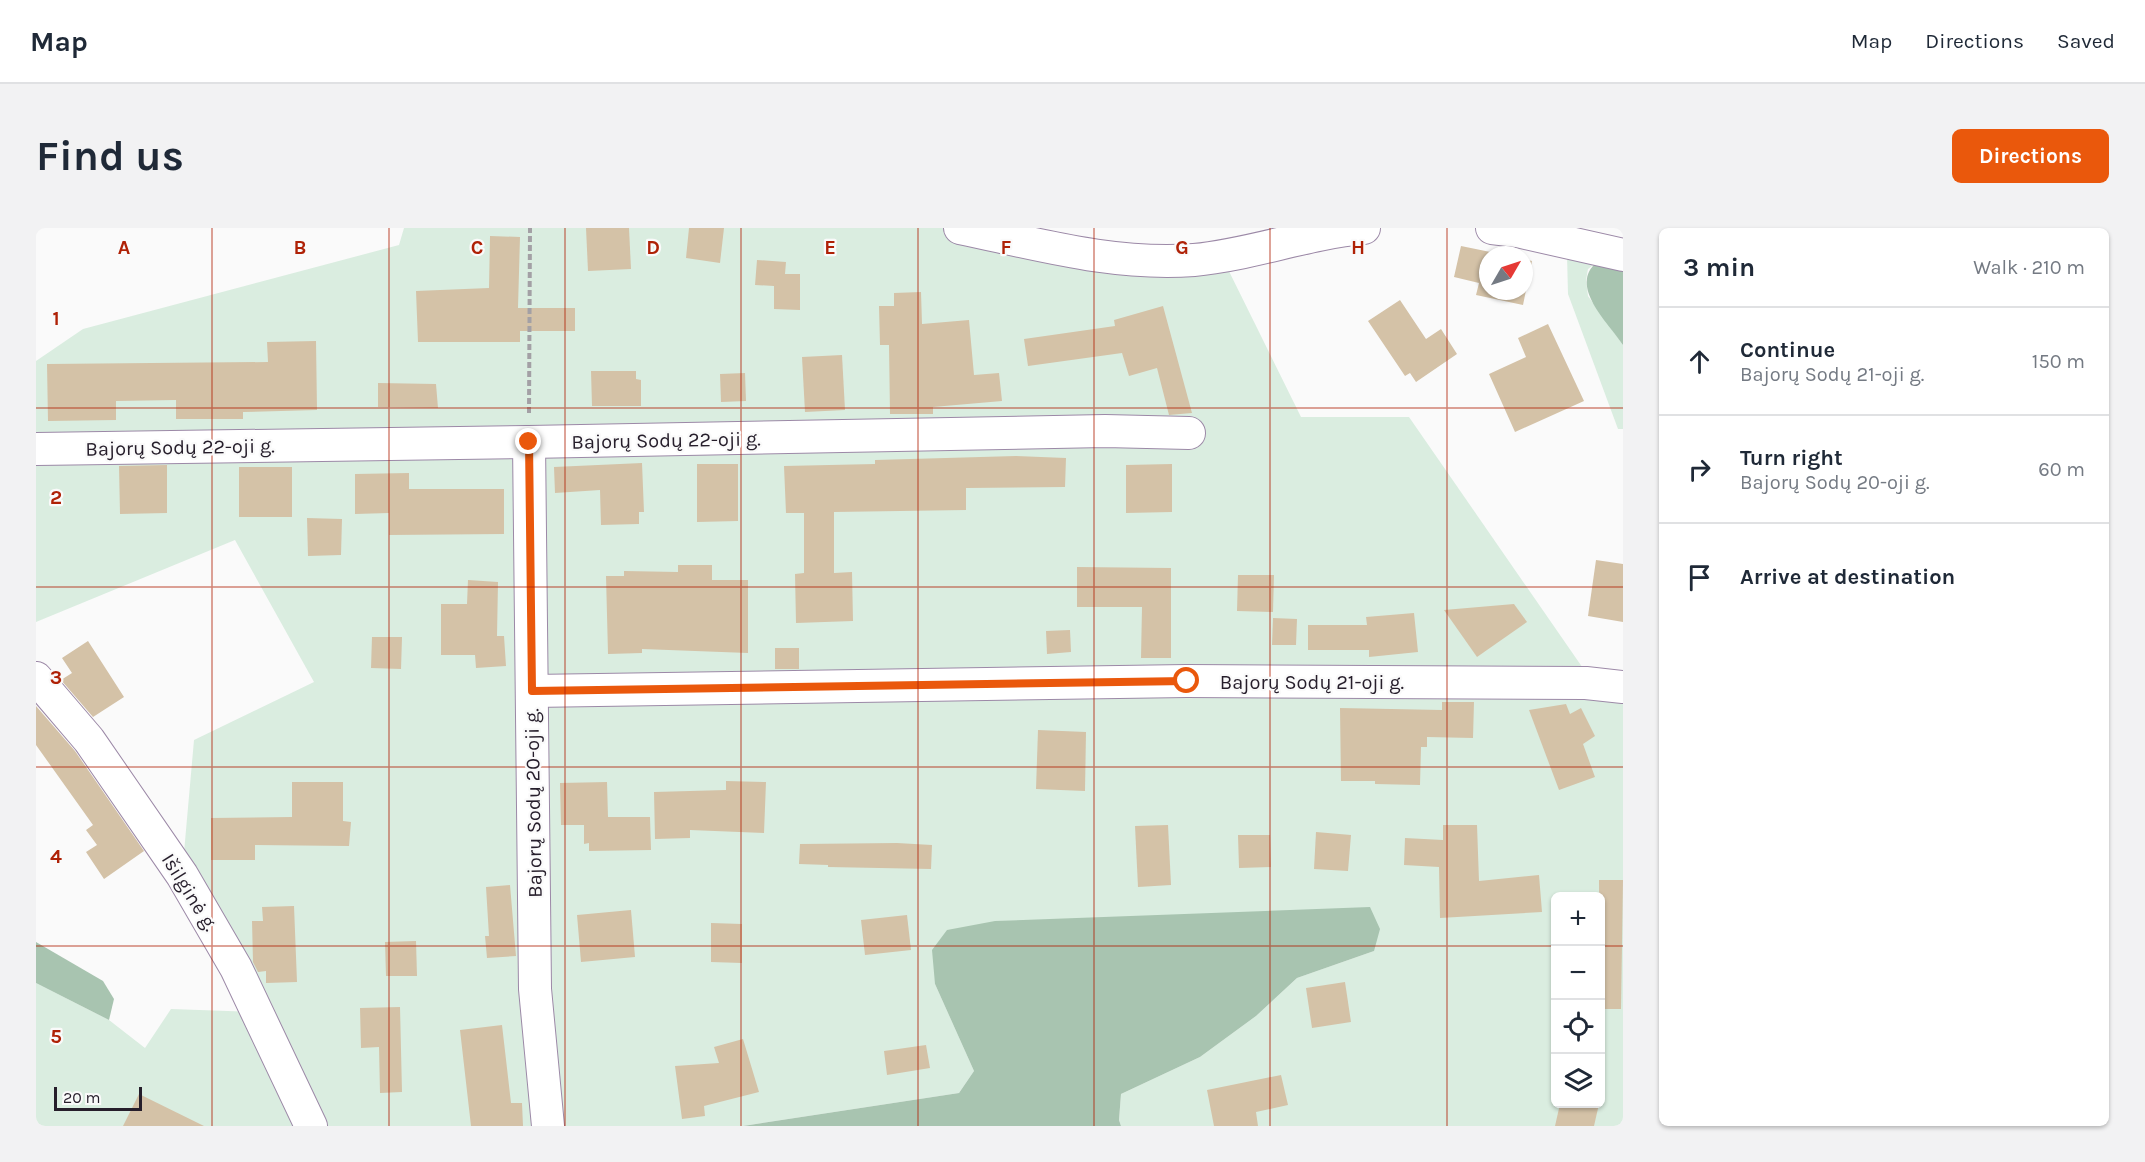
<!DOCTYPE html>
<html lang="en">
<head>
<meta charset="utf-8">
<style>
  body { margin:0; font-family:Karla,sans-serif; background:#f2f2f3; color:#1f2937 }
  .controls { position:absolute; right:18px; bottom:18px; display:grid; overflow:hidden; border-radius:9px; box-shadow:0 2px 4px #0004 }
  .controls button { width:54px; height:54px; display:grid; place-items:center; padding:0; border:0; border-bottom:2px solid #e0e1e3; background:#fff; color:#1f2937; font:30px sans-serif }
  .compass { position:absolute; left:1443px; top:18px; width:54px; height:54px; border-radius:50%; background:#fff; box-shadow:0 2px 4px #0004; rotate:51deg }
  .scale { position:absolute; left:18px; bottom:15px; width:88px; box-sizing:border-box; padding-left:6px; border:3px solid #261e2b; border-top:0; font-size:16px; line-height:21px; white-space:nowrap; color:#261e2b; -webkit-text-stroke:4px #fafafa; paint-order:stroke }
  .stop { position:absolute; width:18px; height:18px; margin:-14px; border:4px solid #ea580c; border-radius:50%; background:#fff }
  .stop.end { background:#ea580c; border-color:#fff; box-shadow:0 2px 6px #0008 }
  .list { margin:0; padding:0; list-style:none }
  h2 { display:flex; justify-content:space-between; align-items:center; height:78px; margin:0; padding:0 24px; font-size:26px }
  h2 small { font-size:20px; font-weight:400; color:#747a83 }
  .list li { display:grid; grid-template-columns:39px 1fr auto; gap:18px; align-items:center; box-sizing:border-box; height:108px; padding:0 24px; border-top:2px solid #e0e1e3 }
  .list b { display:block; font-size:22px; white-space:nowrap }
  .list p { margin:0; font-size:20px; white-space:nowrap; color:#747a83 }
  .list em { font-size:20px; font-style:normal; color:#747a83 }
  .icon { flex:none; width:33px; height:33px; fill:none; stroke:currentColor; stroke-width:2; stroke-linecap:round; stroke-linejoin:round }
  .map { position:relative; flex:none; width:1587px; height:898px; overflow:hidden; border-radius:9px }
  header { display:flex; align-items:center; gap:36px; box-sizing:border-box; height:84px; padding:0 30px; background:#fff; border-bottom:2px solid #e0e1e3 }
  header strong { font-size:28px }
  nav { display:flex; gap:33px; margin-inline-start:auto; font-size:21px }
  .intro { display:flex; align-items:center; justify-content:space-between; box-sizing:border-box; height:144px; padding:0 36px }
  h1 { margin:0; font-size:42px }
  .button { padding:15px 27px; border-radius:9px; background:#ea580c; color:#fff; font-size:21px; font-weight:700 }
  main { display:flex; gap:36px; padding:0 36px }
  aside { flex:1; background:#fff; border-radius:9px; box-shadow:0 2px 4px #0004 }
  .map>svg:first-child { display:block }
  .green { fill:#daede0; fill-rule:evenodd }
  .forest { fill:#a8c4b0 }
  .building { fill:#d4c2a7 }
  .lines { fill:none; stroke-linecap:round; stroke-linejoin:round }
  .minor-casing { stroke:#9c89a7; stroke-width:34 }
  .path { stroke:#a3a0a5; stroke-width:4; stroke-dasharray:6 3; stroke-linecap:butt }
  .minor { stroke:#fff; stroke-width:32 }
  .route { stroke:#ea580c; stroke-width:8 }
  .grid { fill:none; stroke:#af2106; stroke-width:1.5; stroke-opacity:0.55 }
  .labels { text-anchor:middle; stroke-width:4.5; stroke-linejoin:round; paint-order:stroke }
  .street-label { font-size:20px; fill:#261e2b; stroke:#fafafa }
  .grid-label { font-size:20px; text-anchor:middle; font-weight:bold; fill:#af2106; stroke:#fafafa; stroke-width:4.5; stroke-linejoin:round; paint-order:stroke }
</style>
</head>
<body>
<header>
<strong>Map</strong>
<nav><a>Map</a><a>Directions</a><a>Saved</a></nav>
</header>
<div class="intro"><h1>Find us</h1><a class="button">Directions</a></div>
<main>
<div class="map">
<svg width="1587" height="898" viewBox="0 0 1587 898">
  <rect width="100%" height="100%" fill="#fafafa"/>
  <g class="green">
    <path d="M368,0H995L1097,21H1182L1265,189H1373L1551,446L1587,448V898H1085L1083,892L1085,866L1164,829L1220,788L1261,750L1338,723L899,756L938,843L923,865L707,898H0V755L73,792L109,820L135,781L223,784L146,647L158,512L278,454L199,312L0,394V133L47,101L363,17ZM1520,668H1564V876H1520Z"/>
    <path d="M1531,27L1561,34L1552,41L1550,52L1552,68L1587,117V201H1582L1532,66Z"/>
  </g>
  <g class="forest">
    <path d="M1561,34L1587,40V117C1572,94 1532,58 1561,34Z"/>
    <path d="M1334,679L1344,701L1338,723L1261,750L1220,788L1164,829L1085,866L1083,892L1085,898H707L923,865L938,843L899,756L896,722L911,702L959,693Z"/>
    <path d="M0,714L67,753L78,771L73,792L0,755Z"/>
  </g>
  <g class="building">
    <path d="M550,0H593L595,41L552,43Z"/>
    <path d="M653,0H688L684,35L650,30Z"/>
    <path d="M454,8L484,9L482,80H539V103H484V114H382L380,63L453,60Z"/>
    <path d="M1425,18L1469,27H1452V63H1488V31L1496,33L1487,77L1440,67L1443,55L1418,49Z"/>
    <path d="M721,32L750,34L749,46H764V82L738,81V58L719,57Z"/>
    <path d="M885,64L886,96L933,92L938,147L963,145L966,173L897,179V186H854L853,117H844L843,78H858V65Z"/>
    <path d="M1364,72L1390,111L1405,101L1421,126L1380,154L1374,145L1369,148L1332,93Z"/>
    <path d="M1127,78L1156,185L1133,187L1121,140L1093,148L1086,125L992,138L988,111L1079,98L1078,92Z"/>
    <path d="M1512,96L1548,173L1479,204L1453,146L1490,129L1482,110Z"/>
    <path d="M280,113L281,182L207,184V191H140V172L80,173V192L12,193L11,136L232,134L231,114Z"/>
    <path d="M806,127L809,182L769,184L766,129Z"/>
    <path d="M555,143H600V151L605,152V178H556Z"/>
    <path d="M709,145L710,173L685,174L684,146Z"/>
    <path d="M342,155L400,156L402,180L342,179Z"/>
    <path d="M980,228L1030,230L1029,259L930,260V282L798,284V345L816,344L817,393L760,395L759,346L768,345V285H750L748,238L839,236V232Z"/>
    <path d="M606,235L608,284H603V296L565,297L564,262L519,265L518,239Z"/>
    <path d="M661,236H702V293L661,294Z"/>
    <path d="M1136,236V284L1090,285V237Z"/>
    <path d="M131,237V285L84,286L83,238Z"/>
    <rect x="203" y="239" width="53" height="50"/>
    <path d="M373,245V261H468V306L353,307V285L319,286V246Z"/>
    <path d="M271,290L306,291L305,327L272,328Z"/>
    <path d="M1560,332L1587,336V394L1552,388Z"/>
    <path d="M642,337H676V352H712V425L606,421V425L572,426L570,348H588V343L642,344Z"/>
    <path d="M1041,339L1135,340V430H1105L1106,379H1041Z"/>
    <path d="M1202,347H1238L1237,384L1201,383Z"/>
    <path d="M432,352L462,354L461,408H468L470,438L440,440L439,427H405V376H431Z"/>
    <path d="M1478,376L1491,394L1441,429L1408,382Z"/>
    <path d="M1378,385L1382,424L1333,429V422H1272V397H1331L1330,389Z"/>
    <path d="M1237,390L1261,391L1260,417H1236Z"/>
    <path d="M1034,402L1035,424L1011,426L1010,403Z"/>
    <path d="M336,409H366L365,441L335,440Z"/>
    <path d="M52,413L88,469L57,489L25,452L36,445L26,430Z"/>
    <rect x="739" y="420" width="24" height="21"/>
    <path d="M1406,474H1438L1437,510L1391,509V519H1385L1384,557L1339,556V553H1305L1304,480L1406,482Z"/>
    <path d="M1530,476L1534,486L1545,480L1559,508L1547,516L1559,549L1523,562L1493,482Z"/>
    <path d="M0,478L39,523L108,623L68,651L50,624L61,617L50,602L57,597L0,517Z"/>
    <path d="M1002,502L1050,504L1049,563L1000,561Z"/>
    <path d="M690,553L730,554L728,605L654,602V610L619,611L618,564L690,562Z"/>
    <path d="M256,554H307V593L315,594L313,618L219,617V632H175V590L256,589Z"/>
    <path d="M571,554L572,589H614L615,622L553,623V615L548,616V597H525L524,555Z"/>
    <path d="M1132,597L1135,657L1102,659L1099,598Z"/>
    <path d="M1407,597H1441L1443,653L1503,647L1506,684L1404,690L1403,639L1368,637L1369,610L1407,612Z"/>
    <path d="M1280,604L1315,607L1312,643L1278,641Z"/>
    <path d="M1202,607H1234L1235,639L1203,640Z"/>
    <path d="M861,615L896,617L895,641L792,639V637L763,636L764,616Z"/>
    <path d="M1563,652H1587L1585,781H1564Z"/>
    <path d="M474,657L480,728L451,730L449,708H453L450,659Z"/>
    <path d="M258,678L261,754L230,755V743L222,744L217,734L216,693H227L226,679Z"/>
    <path d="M595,682L599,729L545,734L541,687Z"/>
    <path d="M871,687L875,722L829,727L825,692Z"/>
    <path d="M675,695L706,696V735L675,734Z"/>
    <path d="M380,713L381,748H350L349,714Z"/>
    <path d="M1309,754L1315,794L1276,800L1270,760Z"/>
    <path d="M364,779L366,864L344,865L343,819L325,820L324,780Z"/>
    <path d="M466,797L475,875H486L487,898H435L424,802Z"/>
    <path d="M707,811L723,864L668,878L669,888L646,891L639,838L683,835L678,819Z"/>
    <path d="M890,817L894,840L851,847L848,823Z"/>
    <path d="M1245,847L1252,877L1220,884L1222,898H1178L1171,862Z"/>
    <path d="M103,866L168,898H87Z"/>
    <path d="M1524,876H1563L1558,898H1519Z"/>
  </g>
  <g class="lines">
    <defs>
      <g id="minor">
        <path d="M924,0C1001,16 1078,38 1158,32C1215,27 1270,5 1328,0"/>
        <path d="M1456,0L1481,3L1587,27"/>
        <path d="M493,214L499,761L512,898"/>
        <path d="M0,221L493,214L1069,203L1153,205"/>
        <path d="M0,450L53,512L146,647L200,740L275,898"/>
        <path d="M496,463L1151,453L1550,455L1587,459"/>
      </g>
    </defs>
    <use href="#minor" class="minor-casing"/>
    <path class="path" d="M493,185L494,0"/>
    <use href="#minor" class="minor"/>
  </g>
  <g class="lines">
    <path class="route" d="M493,214L496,463L1151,453"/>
  </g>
  <path class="grid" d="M176,0V898M353,0V898M529,0V898M705,0V898M882,0V898M1058,0V898M1234,0V898M1411,0V898M0,180H1587M0,359H1587M0,539H1587M0,718H1520M1564,718H1587"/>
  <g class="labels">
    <g class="street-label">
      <text transform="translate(630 212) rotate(-1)" y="7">Bajorų Sodų 22-oji g.</text>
      <text transform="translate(144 219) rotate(-1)" y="7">Bajorų Sodų 22-oji g.</text>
      <text x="1276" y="461">Bajorų Sodų 21-oji g.</text>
      <text transform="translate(497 575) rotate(-91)" y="7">Bajorų Sodų 20-oji g.</text>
      <text transform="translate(154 664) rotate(58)" y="7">Išilginė g.</text>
    </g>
  </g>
  <g class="grid-label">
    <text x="88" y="26">A</text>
    <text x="264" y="26">B</text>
    <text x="441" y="26">C</text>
    <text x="617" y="26">D</text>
    <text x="794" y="26">E</text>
    <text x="970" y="26">F</text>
    <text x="1146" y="26">G</text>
    <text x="1322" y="26">H</text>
    <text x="20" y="97">1</text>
    <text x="20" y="276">2</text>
    <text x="20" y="456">3</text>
    <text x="20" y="635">4</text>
    <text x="20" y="815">5</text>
  </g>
</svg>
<div class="controls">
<button>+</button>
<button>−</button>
<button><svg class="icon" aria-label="locate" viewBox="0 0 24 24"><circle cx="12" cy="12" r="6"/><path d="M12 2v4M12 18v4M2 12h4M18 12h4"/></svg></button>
<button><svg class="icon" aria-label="layers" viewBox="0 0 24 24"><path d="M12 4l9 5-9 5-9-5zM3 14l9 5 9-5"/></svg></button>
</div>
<svg class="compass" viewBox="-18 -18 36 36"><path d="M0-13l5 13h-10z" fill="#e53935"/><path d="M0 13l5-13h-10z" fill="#747a83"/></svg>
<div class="scale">20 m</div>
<div class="stop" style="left:1151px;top:453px"></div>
<div class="stop end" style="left:493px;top:214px"></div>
</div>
<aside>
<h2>3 min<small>Walk · 210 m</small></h2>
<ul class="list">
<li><svg class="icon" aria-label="ahead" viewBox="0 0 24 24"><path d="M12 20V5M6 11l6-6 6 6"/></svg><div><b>Continue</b><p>Bajorų Sodų 21-oji g.</p></div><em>150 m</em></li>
<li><svg class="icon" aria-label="right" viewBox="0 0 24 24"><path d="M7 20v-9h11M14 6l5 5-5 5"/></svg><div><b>Turn right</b><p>Bajorų Sodų 20-oji g.</p></div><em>60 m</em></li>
<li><svg class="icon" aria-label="arrive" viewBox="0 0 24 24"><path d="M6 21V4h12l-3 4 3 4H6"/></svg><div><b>Arrive at destination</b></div></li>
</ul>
</aside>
</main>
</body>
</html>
